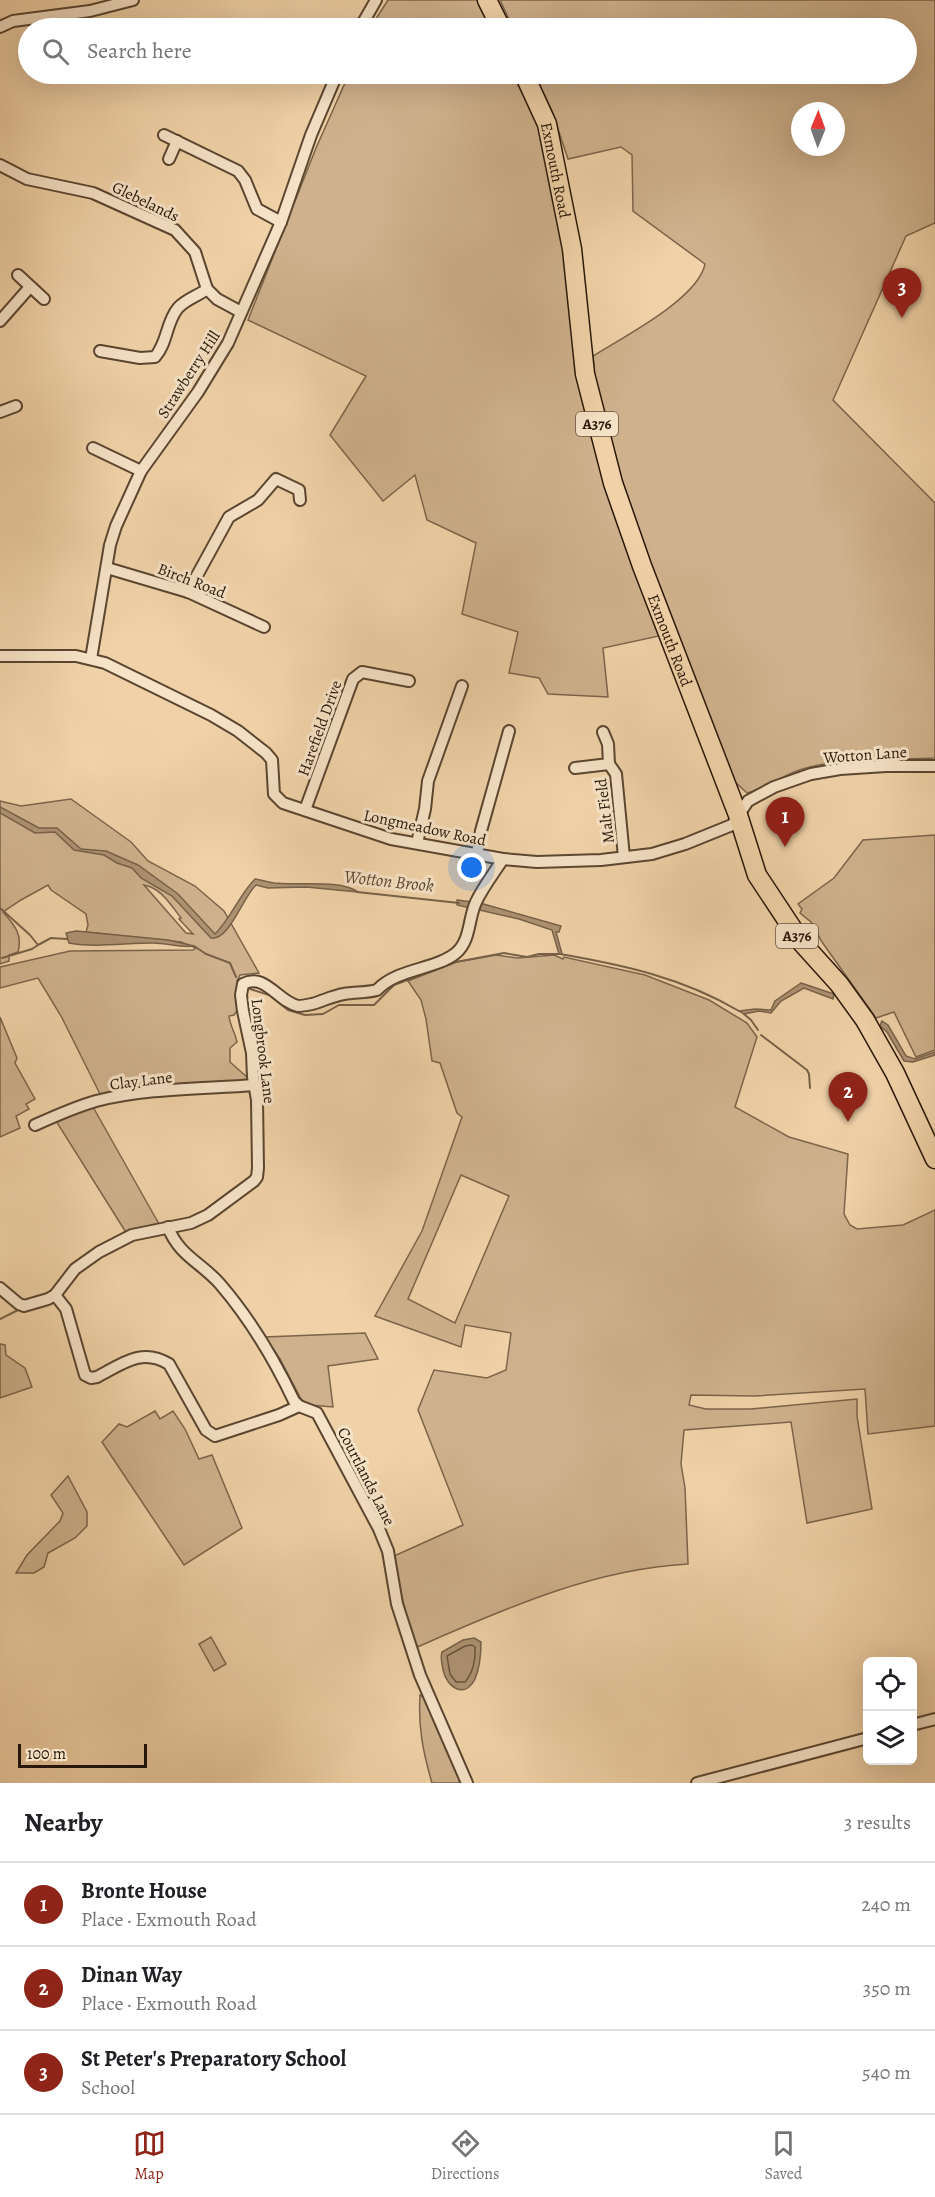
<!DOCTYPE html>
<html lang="en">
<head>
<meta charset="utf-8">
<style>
  body { margin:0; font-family:Alegreya,serif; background:#f2f2f2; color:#202124 }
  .controls { position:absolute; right:18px; bottom:18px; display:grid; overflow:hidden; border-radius:9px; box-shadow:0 6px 24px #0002 }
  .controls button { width:54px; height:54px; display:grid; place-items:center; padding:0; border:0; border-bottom:2px solid #e0e0e0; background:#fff; color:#202124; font:30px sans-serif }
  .compass { position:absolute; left:791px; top:102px; width:54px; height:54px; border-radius:50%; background:#fff; box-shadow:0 6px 24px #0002; rotate:1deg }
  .scale { position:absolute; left:18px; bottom:15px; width:129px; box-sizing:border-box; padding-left:6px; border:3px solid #281708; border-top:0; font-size:16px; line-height:21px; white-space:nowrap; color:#281708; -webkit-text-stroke:4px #f6e2c6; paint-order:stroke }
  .you { position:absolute; left:472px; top:868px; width:21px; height:21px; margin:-15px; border:4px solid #fff; border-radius:50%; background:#1a73e8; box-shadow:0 0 0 9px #1a73e833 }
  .badge { display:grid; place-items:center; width:39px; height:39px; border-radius:50%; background:#8f2418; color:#fff; font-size:20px; font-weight:700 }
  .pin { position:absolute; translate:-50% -50px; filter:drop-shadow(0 2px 3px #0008) }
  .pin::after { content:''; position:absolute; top:32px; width:21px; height:18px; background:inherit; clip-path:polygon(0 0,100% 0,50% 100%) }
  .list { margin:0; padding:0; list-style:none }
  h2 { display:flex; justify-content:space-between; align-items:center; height:78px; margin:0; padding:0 24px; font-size:26px }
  h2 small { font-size:20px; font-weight:400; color:#757577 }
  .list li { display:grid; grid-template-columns:39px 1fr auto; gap:18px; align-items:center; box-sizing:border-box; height:84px; padding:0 24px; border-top:2px solid #e0e0e0 }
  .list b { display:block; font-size:22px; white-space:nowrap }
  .list p { margin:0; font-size:20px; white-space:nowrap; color:#757577 }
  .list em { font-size:20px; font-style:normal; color:#757577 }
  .icon { flex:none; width:33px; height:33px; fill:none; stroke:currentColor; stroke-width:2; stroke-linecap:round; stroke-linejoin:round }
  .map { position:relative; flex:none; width:935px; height:1783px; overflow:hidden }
  .search { position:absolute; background:#fff; box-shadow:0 6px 24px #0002; left:18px; right:18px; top:18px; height:66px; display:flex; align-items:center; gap:15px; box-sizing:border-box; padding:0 21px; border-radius:33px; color:#757577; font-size:22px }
  .sheet { height:330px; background:#fff }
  nav { display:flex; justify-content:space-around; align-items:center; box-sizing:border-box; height:84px; border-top:2px solid #e0e0e0; background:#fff; font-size:16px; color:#757577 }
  nav a { display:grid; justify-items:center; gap:3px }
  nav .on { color:#8f2418 }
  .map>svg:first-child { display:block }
  .green { fill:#cfb28d; stroke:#7c644a; stroke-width:1.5; fill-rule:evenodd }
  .water { fill:#ad9272; stroke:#786148; stroke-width:1.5 }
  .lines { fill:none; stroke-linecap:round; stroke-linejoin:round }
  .shore { stroke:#6a543d; stroke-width:1.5 }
  .stream { stroke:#786148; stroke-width:2 }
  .street-casing { stroke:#5a4630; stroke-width:14 }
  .highway-casing { stroke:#281708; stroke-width:21 }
  .street { stroke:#f6e2c6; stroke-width:10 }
  .highway { stroke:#f1d2a8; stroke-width:18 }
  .labels { text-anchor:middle; stroke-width:6; stroke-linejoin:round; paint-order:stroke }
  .shield { fill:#f6e2c6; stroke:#665441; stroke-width:1.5 }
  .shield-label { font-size:15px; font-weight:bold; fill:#281708 }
  .street-label { font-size:16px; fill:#281708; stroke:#f6e2c6 }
  .water-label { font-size:18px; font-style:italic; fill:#5d4832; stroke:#f6e2c6 }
</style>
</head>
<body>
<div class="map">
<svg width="935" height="1783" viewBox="0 0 935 1783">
  <rect width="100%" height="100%" fill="#f1d2a8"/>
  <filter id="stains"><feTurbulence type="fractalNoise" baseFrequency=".00333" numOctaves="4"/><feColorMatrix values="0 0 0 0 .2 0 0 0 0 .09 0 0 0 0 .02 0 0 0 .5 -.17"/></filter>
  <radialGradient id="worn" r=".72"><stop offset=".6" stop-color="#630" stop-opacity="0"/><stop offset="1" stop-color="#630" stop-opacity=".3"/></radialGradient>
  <g class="green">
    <path d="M388,0H481L495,28H370Z"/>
    <path d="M500,0H935V223L906,236L833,400L935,503V758C894,760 845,757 806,768C785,773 768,788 747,793L735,782L627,512L597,398L593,356C623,337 698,299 705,264L633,211L632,155L621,147L568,159L552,111L534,74H906V28H513ZM800,111H836V147H800Z"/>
    <path d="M349,74H516L539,123L568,272L659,636L603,648L608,697L548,694L539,678L509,673L518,632L462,614L476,543L427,520L415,475L383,501L330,435L366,376L248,320L316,148Z"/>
    <path d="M71,799L131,842L148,861L195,886L224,911L259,973L240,975L237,981V1011L234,1015L229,1016C230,1026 235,1032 237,1042L230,1048V1062L248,1078L243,1083L129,1089L101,1096L61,1016L38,978L0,988V967L70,951L193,950L196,948L181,942L86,932L88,925L86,914L51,890L48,885L21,900L3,912C14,925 23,934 18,952L9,955V961L0,964V801L21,806ZM144,885C161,888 171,905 181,918L179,919L193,934L186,933Z"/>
    <path d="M935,835V1050L916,1057L894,1012L876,1018L822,942L811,922L800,913L802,909L798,904L834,878L863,840Z"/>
    <path d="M496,955L518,958L554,955L563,959L564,957L645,975L709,1000L747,1023L757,1037L735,1107L789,1137L848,1154L844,1214L850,1225L857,1229L903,1225L935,1210V1426L868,1434L865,1389L755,1396L691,1395L689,1405L706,1409H751L857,1399V1416L872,1509L807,1523L791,1422L684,1430L681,1464L685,1488L688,1564C592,1569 502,1610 415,1648L394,1567V1556L463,1525L418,1410L434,1370L487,1378L506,1370L511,1333L465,1325L461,1347L375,1316L422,1231L462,1117L457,1113L440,1063L432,1061L426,1019L421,1000L408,981L456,962ZM461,1175L509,1196L455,1323L408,1299Z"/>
    <path d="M0,1017L17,1058L15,1063L35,1099L26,1104L29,1109L16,1116L20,1128L0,1137Z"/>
    <path d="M93,1107L159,1224L127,1234L56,1121Z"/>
    <path d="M365,1333L378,1359L328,1366L333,1407L309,1405L301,1399L280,1359L265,1337Z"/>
    <path d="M0,1344L5,1345L6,1355L25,1368L32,1387L0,1398Z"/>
    <path d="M155,1411L160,1419L173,1411L185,1429L199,1459L212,1455L242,1528L184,1565L102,1442L119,1424L127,1427Z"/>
    <path d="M68,1476L87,1512V1526L75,1538L48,1553L44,1567L34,1573H16L27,1555L60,1521L63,1513L51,1495Z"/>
    <path d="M211,1637L226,1664L214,1671L199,1644Z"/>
    <path d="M420,1695L428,1700L463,1783H432C423,1752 418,1727 420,1695Z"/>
  </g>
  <g class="water">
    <path d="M0,807L39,828H57L81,849L106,851L138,865L178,894L215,934C230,920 239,895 255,879C261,880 268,882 274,883C296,886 340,879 358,892L306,887L268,888L256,885C243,897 229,941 211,938L172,896L141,878L132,868L117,863L104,855L74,850L55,832L35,833L0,813Z"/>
    <path d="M457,900L480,903L561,926L559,932H556L562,954H559L552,930L519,919L457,905Z"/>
    <path d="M76,931L168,940L194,946C181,948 167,943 153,943C125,943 96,948 69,943L66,933Z"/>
    <path d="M801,983L834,994L833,999L804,988L781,1001L771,1013L759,1011L744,1014L739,1011L755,1009L771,1010L775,1001Z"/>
    <path d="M882,1021L888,1025L906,1056L915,1059L935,1052V1055L913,1062L904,1061L887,1032L880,1026Z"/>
    <path d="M474,1638L481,1642C481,1654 480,1667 475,1679C465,1699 447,1688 443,1670C442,1663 440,1658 442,1652L463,1640Z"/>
  </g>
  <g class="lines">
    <path class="shore" d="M472,1645L475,1647C476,1659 473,1673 465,1682H456L450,1674L447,1656L465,1646Z"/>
    <g class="stream">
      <path d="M357,892L459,903"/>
      <path d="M0,908L30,935L38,945L51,938L67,939"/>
      <path d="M194,946L206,954L230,963L236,977"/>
      <path d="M560,954C624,965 683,978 739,1011"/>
      <path d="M2,958L32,949L38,945"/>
      <path d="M250,989L269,995L288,1010L305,1015L323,1014L339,1005H374L394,985L456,962L504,953L527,957L539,954H560"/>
      <path d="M744,1014L751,1020L758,1030"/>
      <path d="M761,1035L807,1070L809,1074L810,1088"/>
      <path d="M0,1319L20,1309"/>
    </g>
    <defs>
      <g id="street">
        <path d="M0,27L13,21L90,11L133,0"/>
        <path d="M360,28L376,0"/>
        <path d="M164,135L238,171L245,180L257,209L281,222"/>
        <path d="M169,159L177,141"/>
        <path d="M0,165L27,179L93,193L175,230L195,252L207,289L217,299L241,312"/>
        <path d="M18,275L44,299"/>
        <path d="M0,321L30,287"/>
        <path d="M100,351L140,358L155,357C168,342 166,322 178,308C186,299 198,296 207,289"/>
        <path d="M0,412L16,406"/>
        <path d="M93,448L141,471"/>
        <path d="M107,568L188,592L264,627"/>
        <path d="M188,592L229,517L258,500L276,479L299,490L300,500"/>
        <path d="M0,656H76L105,663L211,715L238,731L266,753L272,760L274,794L283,803L391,839L503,859L537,862L601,860L652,854L685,844L732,825L748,801L774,787L811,774L840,769L886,766H935"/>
        <path d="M91,659L110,545L116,526L141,471L198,392L228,343L281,222L311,135L337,74"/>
        <path d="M609,764L616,774L624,857"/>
        <path d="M575,768L609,764L608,744L603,732"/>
        <path d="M305,810L353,679L362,672L409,681"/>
        <path d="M417,843L425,809L428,781L462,686"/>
        <path d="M477,853L481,831L509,731"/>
        <path d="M35,1125C55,1116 75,1107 96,1101C147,1088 202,1089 255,1085"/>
        <path d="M168,1227C179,1256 202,1263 220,1284C251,1320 274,1359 294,1401L299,1406L317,1413L379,1529L388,1551L397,1604L420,1675L467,1783"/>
        <path d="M0,1288L19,1304L24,1306L48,1299L55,1295L75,1269L99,1252L132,1235L191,1223L208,1215L254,1181L257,1177L258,1168L257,1100L253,1077L252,1053L243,1011L241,995L243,984C265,972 278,1002 298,1006C302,1006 307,1005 312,1004C323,1001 332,996 344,994C355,992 366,993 377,990C398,968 435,970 456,953C471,940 468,919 476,902C483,887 494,873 503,859"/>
        <path d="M55,1295L66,1309L85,1375L91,1378L97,1377C122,1364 142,1347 169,1364L206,1430L215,1436L279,1415L299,1406"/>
        <path d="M912,1725L935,1719"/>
        <path d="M697,1783L868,1738"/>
      </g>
      <g id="highway">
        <path d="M487,0L501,28"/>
        <path id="s1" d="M524,74L547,124L572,249L585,374L613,483L642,566L738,815L757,875L802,943L839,984L865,1020L895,1073L935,1159"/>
      </g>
    </defs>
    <use href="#street" class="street-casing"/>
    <use href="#highway" class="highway-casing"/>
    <use href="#street" class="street"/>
    <use href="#highway" class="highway"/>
  </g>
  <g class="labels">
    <g class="shield">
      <rect x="576" y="412" width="42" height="24" rx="4.5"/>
      <rect x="776" y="924" width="42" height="24" rx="4.5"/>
    </g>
    <g class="shield-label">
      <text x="597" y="429">A376</text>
      <text x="797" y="941">A376</text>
    </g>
    <g class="street-label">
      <text dy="6" stroke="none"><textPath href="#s1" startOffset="102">Exmouth Road</textPath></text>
      <text transform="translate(146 201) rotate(26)" y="6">Glebelands</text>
      <text transform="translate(188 374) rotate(-57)" y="6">Strawberry Hill</text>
      <text transform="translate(192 580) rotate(21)" y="6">Birch Road</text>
      <text dy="6" stroke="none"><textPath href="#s1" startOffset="588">Exmouth Road</textPath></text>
      <text transform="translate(319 728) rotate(-70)" y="6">Harefield Drive</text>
      <text transform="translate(865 754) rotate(-4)" y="6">Wotton Lane</text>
      <text transform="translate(604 811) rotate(-97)" y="6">Malt Field</text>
      <text transform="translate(425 827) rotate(12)" y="6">Longmeadow Road</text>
      <text transform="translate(264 1051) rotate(83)" y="6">Longbrook Lane</text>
      <text transform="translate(141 1080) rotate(-7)" y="6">Clay Lane</text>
      <text transform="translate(367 1476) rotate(63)" y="6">Courtlands Lane</text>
    </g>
    <g class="water-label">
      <text transform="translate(389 881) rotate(6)" y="6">Wotton Brook</text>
    </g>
  </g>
  <rect width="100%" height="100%" filter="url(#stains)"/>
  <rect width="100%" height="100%" fill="url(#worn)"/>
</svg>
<div class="controls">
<button><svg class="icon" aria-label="locate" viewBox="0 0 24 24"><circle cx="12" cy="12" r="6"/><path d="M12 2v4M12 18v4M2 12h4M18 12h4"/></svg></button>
<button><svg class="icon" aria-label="layers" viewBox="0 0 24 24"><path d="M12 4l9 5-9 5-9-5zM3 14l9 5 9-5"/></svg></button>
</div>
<svg class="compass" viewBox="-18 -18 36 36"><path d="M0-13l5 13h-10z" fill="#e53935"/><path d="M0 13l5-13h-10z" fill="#757577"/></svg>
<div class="scale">100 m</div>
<div class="you"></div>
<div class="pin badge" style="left:785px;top:847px">1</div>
<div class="pin badge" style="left:848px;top:1122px">2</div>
<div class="pin badge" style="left:902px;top:318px">3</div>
<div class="search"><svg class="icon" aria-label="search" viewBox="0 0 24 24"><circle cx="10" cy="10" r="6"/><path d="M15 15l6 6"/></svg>Search here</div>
</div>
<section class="sheet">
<h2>Nearby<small>3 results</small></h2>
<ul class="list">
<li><span class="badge">1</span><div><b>Bronte House</b><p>Place · Exmouth Road</p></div><em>240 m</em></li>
<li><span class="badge">2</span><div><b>Dinan Way</b><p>Place · Exmouth Road</p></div><em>350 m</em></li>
<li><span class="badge">3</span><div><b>St Peter's Preparatory School</b><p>School</p></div><em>540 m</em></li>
</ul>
</section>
<nav>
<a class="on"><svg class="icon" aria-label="map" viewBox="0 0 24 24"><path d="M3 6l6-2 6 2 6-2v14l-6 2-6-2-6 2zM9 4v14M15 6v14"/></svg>Map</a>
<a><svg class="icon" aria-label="directions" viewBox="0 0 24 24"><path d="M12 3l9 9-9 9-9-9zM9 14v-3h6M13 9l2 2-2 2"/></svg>Directions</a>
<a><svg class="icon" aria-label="saved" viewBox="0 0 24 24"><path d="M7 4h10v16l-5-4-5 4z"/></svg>Saved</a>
</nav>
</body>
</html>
